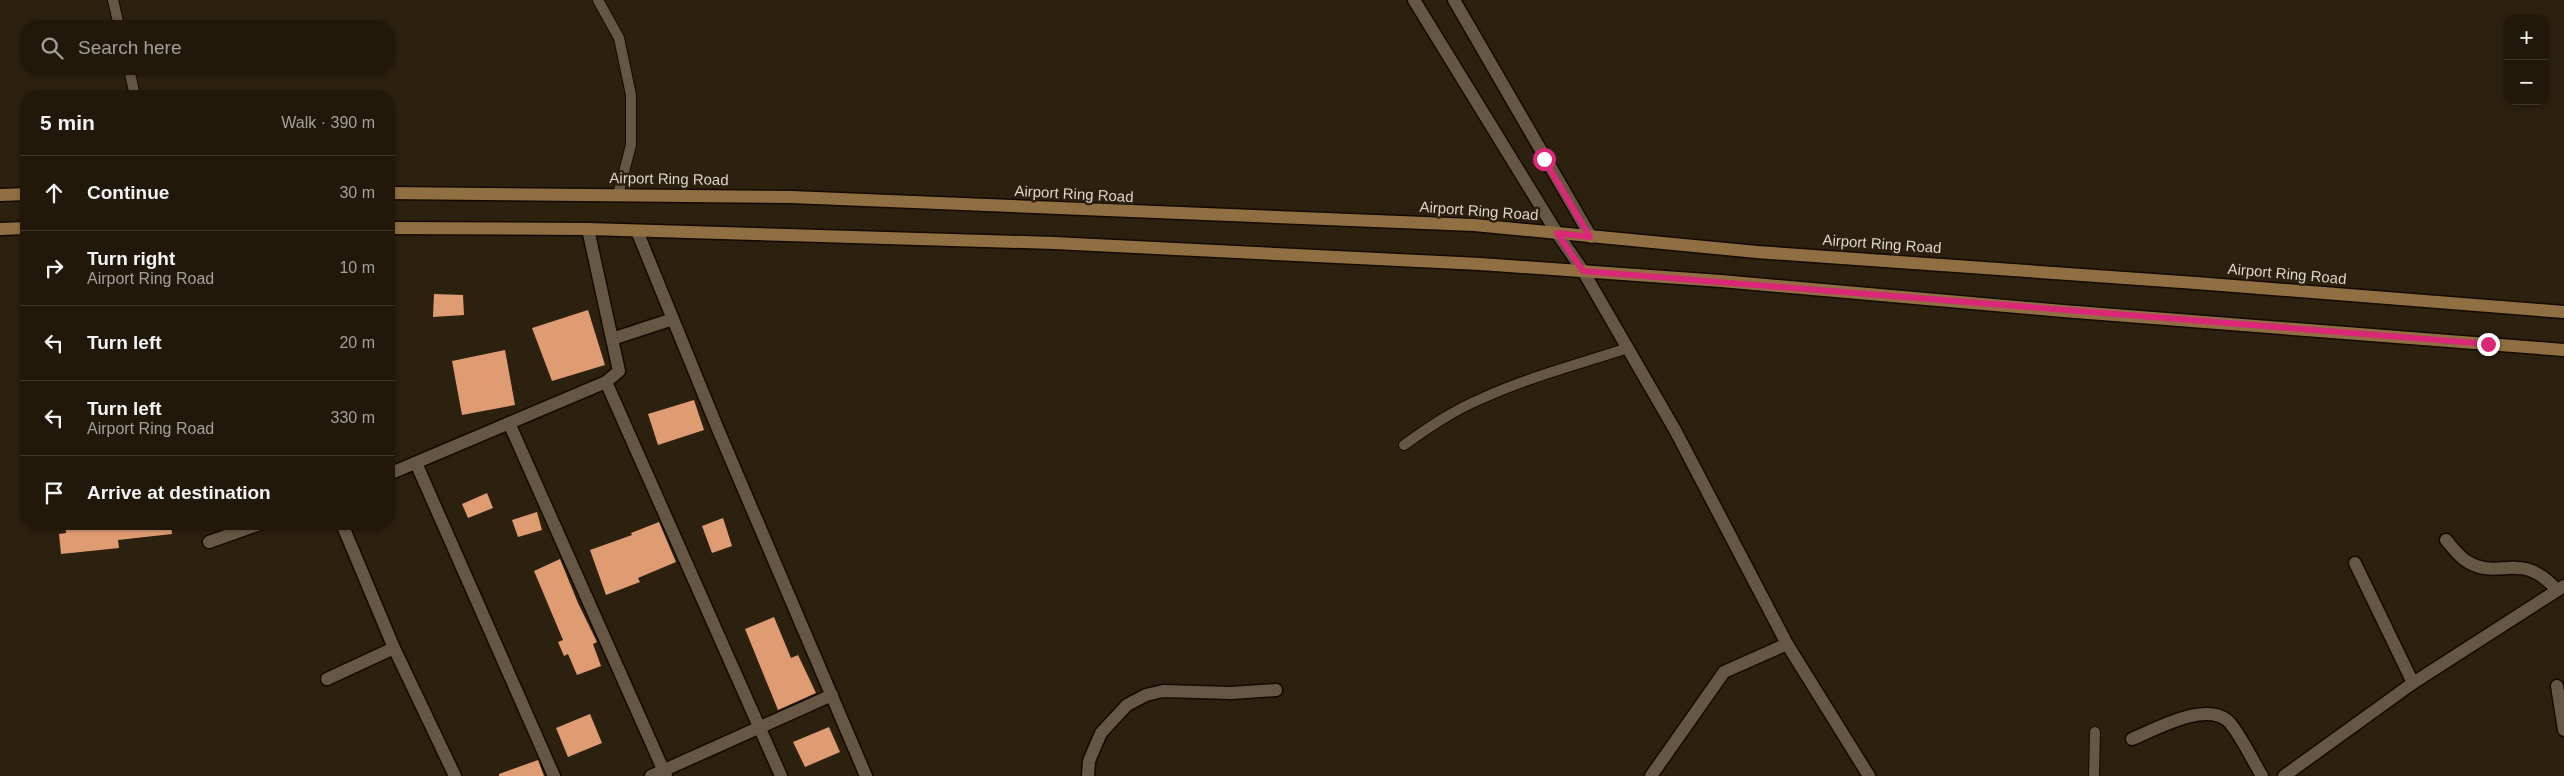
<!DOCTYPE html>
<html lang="en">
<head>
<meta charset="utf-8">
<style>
  body { margin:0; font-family:Arial,sans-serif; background:#2d2518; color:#f1f3f6 }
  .controls { position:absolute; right:15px; top:15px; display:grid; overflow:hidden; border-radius:10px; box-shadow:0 1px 4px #0004 }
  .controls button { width:45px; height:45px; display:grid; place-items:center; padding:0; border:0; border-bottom:1px solid #3e372b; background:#21180a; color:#f1f3f6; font:25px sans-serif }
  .stop { position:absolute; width:15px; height:15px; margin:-11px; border:4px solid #db2777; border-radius:50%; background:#fff }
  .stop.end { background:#db2777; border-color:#fff; box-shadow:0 1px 5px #0008 }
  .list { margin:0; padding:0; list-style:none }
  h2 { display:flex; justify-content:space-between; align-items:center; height:65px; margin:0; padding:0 20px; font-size:21px }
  h2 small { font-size:16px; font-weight:400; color:#a2a09c }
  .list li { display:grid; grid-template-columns:32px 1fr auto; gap:15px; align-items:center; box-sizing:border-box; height:75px; padding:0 20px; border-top:1px solid #3e372b }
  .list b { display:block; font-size:19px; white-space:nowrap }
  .list p { margin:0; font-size:16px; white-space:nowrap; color:#a2a09c }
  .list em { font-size:16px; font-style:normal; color:#a2a09c }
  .icon { flex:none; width:28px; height:28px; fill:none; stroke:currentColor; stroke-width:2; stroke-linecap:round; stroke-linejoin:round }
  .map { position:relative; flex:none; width:2564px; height:776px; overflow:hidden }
  .search { position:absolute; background:#21180a; box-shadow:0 1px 4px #0004; left:20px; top:20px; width:375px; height:55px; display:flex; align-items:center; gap:12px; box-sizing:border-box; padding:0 18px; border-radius:20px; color:#a2a09c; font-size:19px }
  .panel { position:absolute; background:#21180a; box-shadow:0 1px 4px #0004; left:20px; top:90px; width:375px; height:440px; border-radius:20px }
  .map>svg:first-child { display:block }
  .building { fill:#df9c73 }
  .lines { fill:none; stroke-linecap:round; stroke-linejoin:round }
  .service-casing { stroke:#140900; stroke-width:12 }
  .minor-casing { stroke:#140900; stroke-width:15 }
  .secondary-casing { stroke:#140900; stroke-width:15 }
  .service { stroke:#655744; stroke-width:10 }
  .minor { stroke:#655744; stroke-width:12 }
  .secondary { stroke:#907042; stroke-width:12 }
  .route { stroke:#db2777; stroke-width:6 }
  .labels { text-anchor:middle; stroke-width:5; stroke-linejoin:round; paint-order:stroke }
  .street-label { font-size:15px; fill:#ded5cb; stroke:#2c200e }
</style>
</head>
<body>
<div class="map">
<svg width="2564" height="776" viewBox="0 0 2564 776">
  <rect width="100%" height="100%" fill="#2c200e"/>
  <g class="building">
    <path d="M434,294L463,295L464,315L433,317Z"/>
    <path d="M588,310L605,365L552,381L532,328Z"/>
    <path d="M505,350L515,405L462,415L452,361Z"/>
    <path d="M694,400L704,430L658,445L648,414Z"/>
    <path d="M487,493L493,508L468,518L462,504Z"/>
    <path d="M537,512L542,530L518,537L512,520Z"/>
    <path d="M723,518L732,546L712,553L702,526Z"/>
    <path d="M659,522L676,562L638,578L640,582L606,595L590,550L632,535L631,533Z"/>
    <path d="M65,524H171L172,534L118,540L119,548L61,554L59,534L66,533Z"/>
    <path d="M560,559L578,603L597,642L593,644L601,666L577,675L568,654L564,656L558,642L563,640L534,571Z"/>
    <path d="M774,617L791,658L798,655L816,693L778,710L745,629Z"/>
    <path d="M590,714L602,743L568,757L556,728Z"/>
    <path d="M829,727L840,752L805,767L793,742Z"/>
    <path d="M538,760L544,776H499V774Z"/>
  </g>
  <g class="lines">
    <defs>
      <g id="service">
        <path d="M113,0L119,26"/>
        <path d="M598,0L619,38L631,95V145L618,195"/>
        <path d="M129,69L135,96"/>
        <path d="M1404,445C1429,427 1454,410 1483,398C1529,377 1579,364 1628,348"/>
        <path d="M2094,776L2095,732"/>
      </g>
      <g id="minor">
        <path d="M1414,0L1557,233L1583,271L1675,430L1787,644L1869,776"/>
        <path d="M1454,0L1591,237"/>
        <path d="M637,231L717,427L866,776"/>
        <path d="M612,339L673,319"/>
        <path d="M606,382L781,776"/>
        <path d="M509,423L666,776"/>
        <path d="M416,463L554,776"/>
        <path d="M389,474L606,382L619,371L588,229"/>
        <path d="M342,524L394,648L455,776"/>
        <path d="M2446,540C2453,548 2459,557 2468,562C2500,581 2520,549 2557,590"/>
        <path d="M209,542L260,524"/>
        <path d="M2355,563L2413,683"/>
        <path d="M327,679L394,648"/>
        <path d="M2557,686L2564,730"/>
        <path d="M2132,739C2156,729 2204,702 2227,720C2237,728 2254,763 2262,776"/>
        <path d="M651,776L832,695"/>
        <path d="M1088,776L1089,761L1101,733L1127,705L1146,695L1163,691L1231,693L1276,690"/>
        <path d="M1651,776L1724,672L1787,644"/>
        <path d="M2284,776L2413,683L2564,586"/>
      </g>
      <g id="secondary">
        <path d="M389,193L791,197L1474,225L1757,252L2196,283L2564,312"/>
        <path d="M0,195L26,194"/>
        <path d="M389,228L588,229L1054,243L1480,264L1721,281L2063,311L2564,350"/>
        <path d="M0,229L26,228"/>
      </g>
    </defs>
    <use href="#service" class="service-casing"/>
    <use href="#minor" class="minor-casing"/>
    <use href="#secondary" class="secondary-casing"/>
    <use href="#service" class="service"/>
    <use href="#minor" class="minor"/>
    <use href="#secondary" class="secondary"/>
  </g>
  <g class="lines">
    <path class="route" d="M1544,159L1590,237L1557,233L1583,271L2488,344"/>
  </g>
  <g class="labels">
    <g class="street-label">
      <text transform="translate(669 179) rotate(1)" y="5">Airport Ring Road</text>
      <text transform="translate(1074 194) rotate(3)" y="5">Airport Ring Road</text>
      <text transform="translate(1479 211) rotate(4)" y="5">Airport Ring Road</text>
      <text transform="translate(1882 244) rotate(4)" y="5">Airport Ring Road</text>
      <text transform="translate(2287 274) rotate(5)" y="5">Airport Ring Road</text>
    </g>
  </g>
</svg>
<div class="controls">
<button>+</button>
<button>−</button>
</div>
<div class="stop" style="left:1544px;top:159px"></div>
<div class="stop end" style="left:2488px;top:344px"></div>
<div class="search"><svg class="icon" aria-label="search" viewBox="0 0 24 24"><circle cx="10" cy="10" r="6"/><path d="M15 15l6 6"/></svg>Search here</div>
<section class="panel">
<h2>5 min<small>Walk · 390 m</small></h2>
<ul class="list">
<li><svg class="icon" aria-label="ahead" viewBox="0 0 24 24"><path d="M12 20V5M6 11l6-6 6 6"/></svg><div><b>Continue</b></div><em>30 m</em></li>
<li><svg class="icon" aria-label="right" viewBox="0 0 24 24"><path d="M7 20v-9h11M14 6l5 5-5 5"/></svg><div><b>Turn right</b><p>Airport Ring Road</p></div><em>10 m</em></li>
<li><svg class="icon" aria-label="left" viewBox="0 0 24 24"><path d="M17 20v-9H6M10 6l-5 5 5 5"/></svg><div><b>Turn left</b></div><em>20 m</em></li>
<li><svg class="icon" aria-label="left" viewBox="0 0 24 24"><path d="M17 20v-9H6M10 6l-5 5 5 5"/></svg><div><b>Turn left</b><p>Airport Ring Road</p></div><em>330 m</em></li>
<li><svg class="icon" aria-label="arrive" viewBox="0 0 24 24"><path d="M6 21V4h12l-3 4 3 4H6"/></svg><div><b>Arrive at destination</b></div></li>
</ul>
</section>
</div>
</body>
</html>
